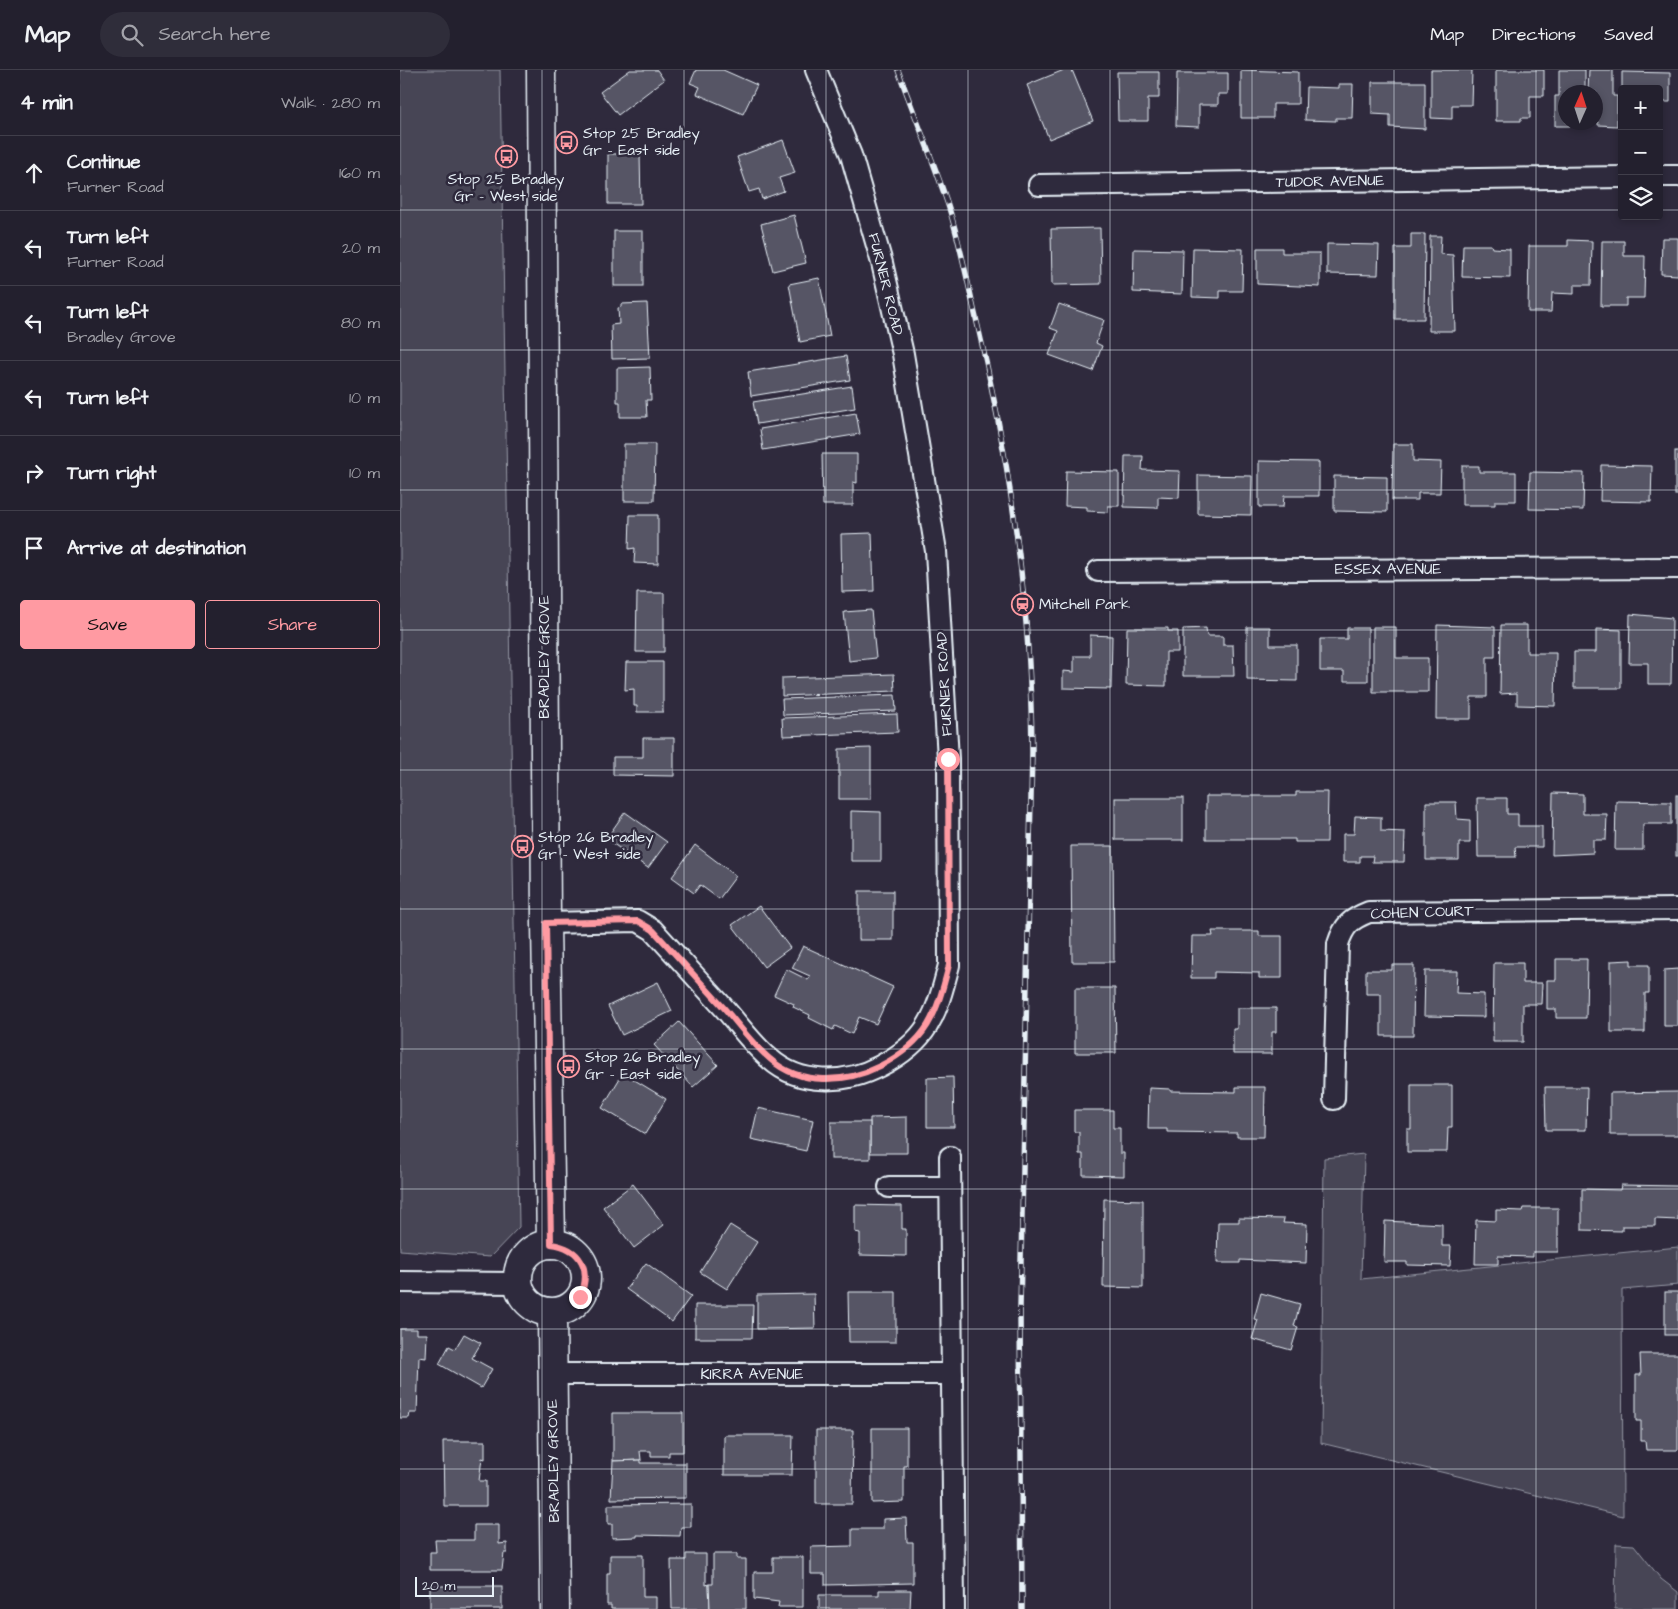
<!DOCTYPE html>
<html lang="en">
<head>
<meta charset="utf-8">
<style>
  body { margin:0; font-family:"Architects Daughter",sans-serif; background:#2f2d3a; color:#f1f3f6 }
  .controls { position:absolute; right:15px; top:15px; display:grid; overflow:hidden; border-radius:5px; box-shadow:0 2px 8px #0003 }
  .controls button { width:45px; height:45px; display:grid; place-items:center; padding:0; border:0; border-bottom:1px solid #403e4a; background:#23202e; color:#f1f3f6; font:25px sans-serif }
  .compass { position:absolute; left:1158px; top:15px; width:45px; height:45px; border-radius:50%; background:#23202e; box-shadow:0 2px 8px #0003; rotate:3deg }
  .scale { position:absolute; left:15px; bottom:12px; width:79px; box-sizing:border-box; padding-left:5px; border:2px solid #e8f1f8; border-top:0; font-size:14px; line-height:18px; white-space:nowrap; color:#e8f1f8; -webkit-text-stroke:4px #2f2a3d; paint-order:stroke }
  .stop { position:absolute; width:15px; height:15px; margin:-11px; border:4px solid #ff9aa2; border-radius:50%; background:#fff }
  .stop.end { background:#ff9aa2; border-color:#fff; box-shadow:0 1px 5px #0008 }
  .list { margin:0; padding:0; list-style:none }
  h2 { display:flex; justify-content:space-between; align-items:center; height:65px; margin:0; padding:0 20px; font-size:21px }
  h2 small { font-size:16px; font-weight:400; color:#a3a3aa }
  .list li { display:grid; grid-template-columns:32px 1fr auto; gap:15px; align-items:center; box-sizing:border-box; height:75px; padding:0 20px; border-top:1px solid #403e4a }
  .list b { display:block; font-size:19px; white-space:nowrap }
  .list p { margin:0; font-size:16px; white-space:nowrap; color:#a3a3aa }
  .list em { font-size:16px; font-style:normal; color:#a3a3aa }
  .actions { display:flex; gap:10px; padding:15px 20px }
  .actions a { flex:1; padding:11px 0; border:1px solid #ff9aa2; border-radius:5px; text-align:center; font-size:18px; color:#ff9aa2 }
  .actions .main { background:#ff9aa2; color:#111 }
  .icon { flex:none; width:28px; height:28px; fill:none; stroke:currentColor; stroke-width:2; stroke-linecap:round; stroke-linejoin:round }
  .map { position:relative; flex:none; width:1278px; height:1539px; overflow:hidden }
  header { display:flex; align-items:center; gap:30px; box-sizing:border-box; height:70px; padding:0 25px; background:#23202e; border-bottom:1px solid #403e4a }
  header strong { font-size:24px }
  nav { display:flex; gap:28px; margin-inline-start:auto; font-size:18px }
  .search { width:350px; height:45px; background:#2f2d3a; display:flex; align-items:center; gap:12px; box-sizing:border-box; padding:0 18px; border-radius:28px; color:#a3a3aa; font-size:19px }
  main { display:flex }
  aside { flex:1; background:#23202e }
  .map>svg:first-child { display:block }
  .green { fill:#464455; stroke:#979aa6 }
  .building { fill:#575565; stroke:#e8f1f8 }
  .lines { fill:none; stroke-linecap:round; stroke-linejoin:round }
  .street-casing { stroke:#e8f1f8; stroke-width:24 }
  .secondary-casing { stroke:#e8f1f8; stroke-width:31 }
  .street { stroke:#2f2a3d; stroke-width:20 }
  .secondary { stroke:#2f2a3d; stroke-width:28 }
  .rail-casing { stroke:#e8f1f8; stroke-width:5.5 }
  .rail { stroke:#2f2a3d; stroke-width:4; stroke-dasharray:11; stroke-linecap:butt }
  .route { stroke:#ff9aa2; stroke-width:6 }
  .grid { fill:none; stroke:#e8f1f8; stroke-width:1; stroke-opacity:0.55 }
  .labels { text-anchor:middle; stroke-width:5; stroke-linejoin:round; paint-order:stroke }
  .poi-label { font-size:15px; fill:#e8f1f8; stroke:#2f2a3d; text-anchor:start }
  .street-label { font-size:15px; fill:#e8f1f8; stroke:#2f2a3d }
</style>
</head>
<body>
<header>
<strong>Map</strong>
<div class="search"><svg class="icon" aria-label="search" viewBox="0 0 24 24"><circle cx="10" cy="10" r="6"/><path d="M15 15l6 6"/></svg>Search here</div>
<nav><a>Map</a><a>Directions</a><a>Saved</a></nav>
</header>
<main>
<aside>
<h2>4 min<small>Walk · 280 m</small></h2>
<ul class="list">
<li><svg class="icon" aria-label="ahead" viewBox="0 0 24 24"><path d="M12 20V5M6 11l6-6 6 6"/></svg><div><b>Continue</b><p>Furner Road</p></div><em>160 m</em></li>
<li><svg class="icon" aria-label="left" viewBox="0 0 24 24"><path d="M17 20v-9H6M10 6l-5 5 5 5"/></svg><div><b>Turn left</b><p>Furner Road</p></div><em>20 m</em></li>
<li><svg class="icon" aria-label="left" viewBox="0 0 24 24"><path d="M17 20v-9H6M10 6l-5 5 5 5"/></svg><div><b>Turn left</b><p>Bradley Grove</p></div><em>80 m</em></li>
<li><svg class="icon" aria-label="left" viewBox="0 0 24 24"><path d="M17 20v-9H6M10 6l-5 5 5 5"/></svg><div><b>Turn left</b></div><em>10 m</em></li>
<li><svg class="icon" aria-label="right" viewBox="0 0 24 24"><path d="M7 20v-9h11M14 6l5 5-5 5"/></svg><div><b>Turn right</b></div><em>10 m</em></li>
<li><svg class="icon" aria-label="arrive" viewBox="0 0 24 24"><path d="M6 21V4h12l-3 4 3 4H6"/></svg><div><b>Arrive at destination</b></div></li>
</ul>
<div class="actions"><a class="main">Save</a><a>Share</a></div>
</aside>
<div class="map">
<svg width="1278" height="1539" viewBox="0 0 1278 1539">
  <rect width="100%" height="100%" fill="#2f2a3d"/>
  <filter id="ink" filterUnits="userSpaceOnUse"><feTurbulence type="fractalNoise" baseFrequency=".02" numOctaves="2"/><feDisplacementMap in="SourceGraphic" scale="10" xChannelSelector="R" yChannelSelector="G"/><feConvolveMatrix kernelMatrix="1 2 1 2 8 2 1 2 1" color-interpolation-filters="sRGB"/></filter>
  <g filter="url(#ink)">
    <g class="green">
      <path d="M0,0H100L119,1157L90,1187L0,1180Z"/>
      <path d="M964,1084L961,1209L1278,1177V1215L1222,1220L1223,1446L921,1373L924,1088Z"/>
      <path d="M1216,1474L1234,1475L1261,1509L1278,1522V1539H1215Z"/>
    </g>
    <g class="building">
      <path d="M230,0H257L264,10L218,45L200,22Z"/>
      <path d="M296,0H323L357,15L343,44L297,24L300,17L290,13Z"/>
      <path d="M664,0H672L693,51L649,69L627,15Z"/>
      <path d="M841,0L898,2V34H873V48H841Z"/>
      <path d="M1031,0H1072L1071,35H1052V49L1031,48Z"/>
      <path d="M1096,0H1144V26H1130V48H1121V51H1096Z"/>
      <path d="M1159,0H1185V22H1166V52H1176V56H1155V26H1159Z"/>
      <path d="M1189,0H1213V26H1217V56L1198,55V52H1196V22H1188Z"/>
      <path d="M717,2H759V28H748V51H718Z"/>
      <path d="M1222,2L1270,3V32H1259V19H1222Z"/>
      <path d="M777,3H828V24H818V35H799V57L776,56Z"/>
      <path d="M972,12H1025V59L990,57V45L972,44Z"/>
      <path d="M939,14H953L952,48H936V51L905,50L906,17L939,18Z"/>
      <path d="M383,70L395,103L379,108L384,121L362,129L359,119L349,122L337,87Z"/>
      <path d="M208,84H240L241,134H208Z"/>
      <path d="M394,145L406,193L373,201L361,154Z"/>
      <path d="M700,158L701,214L652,215L651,159Z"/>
      <rect x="214" y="161" width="29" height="55"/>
      <path d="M1011,164H1025L1024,249H995V178H1011Z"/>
      <path d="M1030,166H1041L1040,184L1053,185L1055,261H1029Z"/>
      <path d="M1262,168H1278V205L1261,204Z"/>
      <path d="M1168,170L1192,171L1191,215H1174V224L1152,223L1151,242H1128L1129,176H1168Z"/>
      <path d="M1202,171H1224V186H1245L1244,228H1226V236H1201Z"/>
      <path d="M927,174L979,175L978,205L927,204Z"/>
      <path d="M1063,175H1091L1092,178L1110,179V208L1062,207Z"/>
      <path d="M793,178L843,179L842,221H820V228L792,227Z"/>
      <path d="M857,178H882V183H920V217L857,214Z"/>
      <path d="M734,179L783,180L782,224L733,222Z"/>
      <path d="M419,208L430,266L400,272L389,214Z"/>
      <path d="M247,233L250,288L212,289L211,255L219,254L218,238L221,237V234Z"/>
      <path d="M659,234L704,250L696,273L702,276L693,301L649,285L658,261L650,258Z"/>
      <path d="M446,286L450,310L351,326L348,302Z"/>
      <path d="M250,297L251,330H246L247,347H220V332H217V298Z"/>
      <path d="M452,316L455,338L357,354L353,332Z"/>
      <path d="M456,343L460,364L363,380L360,359Z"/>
      <path d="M224,374H255L254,431H224Z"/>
      <path d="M993,374H1013V391L1041,392L1040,423H1018V430H992Z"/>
      <rect x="1275" y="381" width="3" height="44"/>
      <path d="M422,384H457V413L453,412V435H423Z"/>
      <path d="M725,386H743L742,400L780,401L779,428L758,427V438L724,437Z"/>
      <path d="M859,391L919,392V426H884L883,437H859Z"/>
      <path d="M1201,395L1252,396L1251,432L1200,431Z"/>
      <path d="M1062,396H1079V402H1116V431H1095V435H1062Z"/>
      <path d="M666,401L719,402V436H708V442L687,441V437L665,436Z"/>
      <path d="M1130,402L1184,403L1183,440L1129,439Z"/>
      <path d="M798,405L852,406L851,445L798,444Z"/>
      <path d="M934,406L987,407V442L934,441Z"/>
      <path d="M230,445H258V494L234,493L235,478L229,479Z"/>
      <path d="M472,463L474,521L442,522L441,464Z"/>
      <path d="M237,523H264V582H236Z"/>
      <path d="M471,540L476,588L449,591L444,542Z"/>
      <path d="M1230,544L1272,548L1271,614H1248V593H1229Z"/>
      <path d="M1037,555L1095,557V587H1087V627H1071V649H1036Z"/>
      <path d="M1101,555H1127V583H1156L1155,636L1117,635V623L1100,624Z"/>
      <path d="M847,557H870V575H897V611L847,610Z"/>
      <path d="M973,557H996V588H1028V622H973Z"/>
      <path d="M727,558H768V561H778V582H766V616L726,615Z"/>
      <path d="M806,558L807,566H823V575H833L834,606H783V559Z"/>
      <path d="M947,558H968V611H944V601H920V569H947Z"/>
      <path d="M1196,559L1221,560V618H1174V582H1196Z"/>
      <path d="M690,565L712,566L711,619L663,618V601L674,602V586H690Z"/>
      <path d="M226,592H263V642H237V636H234V619L225,620Z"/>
      <path d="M494,604L495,621L382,626V608Z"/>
      <path d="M495,625L496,641L383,645L382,629Z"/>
      <path d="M497,644L498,662L383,666L382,648Z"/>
      <path d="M243,668H274V706L213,705V687H243Z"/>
      <path d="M471,678V729H439V679Z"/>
      <path d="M896,722H928L927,772H895V769H806V726H896Z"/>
      <path d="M1153,723L1183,724V744H1207L1206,770H1193V783L1152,785Z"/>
      <rect x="1276" y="725" width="2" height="61"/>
      <rect x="715" y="728" width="68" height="42"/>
      <path d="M1077,728H1107V744H1118V756H1142V777H1115L1116,787H1078Z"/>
      <path d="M1216,731L1271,732V754H1243V780H1215Z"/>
      <path d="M1026,732H1056L1057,749L1070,750V773H1059V790H1026Z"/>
      <path d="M451,741L481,742V791H451Z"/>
      <path d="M225,742L267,772L248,798L206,769Z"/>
      <path d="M955,746L981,747V761L1005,762L1004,792H972L973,786H960V792H943V764H954Z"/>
      <path d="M295,775L336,806L319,829L300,815L294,823L272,807Z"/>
      <path d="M671,776H713L714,892H672Z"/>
      <rect x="459" y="821" width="34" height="49"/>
      <path d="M359,836L390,878L364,897L332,855Z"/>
      <path d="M812,861H859V866H882V908H859V903L814,902V908H791L792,866H813Z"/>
      <path d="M403,876L493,917L476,954L459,947L452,964L435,956L433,960L409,948L410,945L393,937L394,934L374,925L386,899L408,910L410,906L392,898Z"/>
      <path d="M1156,889H1187L1186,948H1156V939H1147V910H1156Z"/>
      <path d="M1231,890V895H1249V923H1245V962H1211V891Z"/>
      <path d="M1094,893H1123V913H1142L1141,934H1123V972H1093Z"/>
      <path d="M992,895H1014L1013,966H981V924H966V900H992Z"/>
      <path d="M1278,899V956H1264V900Z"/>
      <path d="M1025,901H1057L1056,923L1084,924V947L1024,946Z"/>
      <path d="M258,912L272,941L222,965L208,936Z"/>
      <path d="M675,918H715L716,983H675Z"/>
      <path d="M837,938H876V962H872V984H833V959H837Z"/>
      <path d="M279,952L318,995L293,1017L254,975Z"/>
      <path d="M223,1003L266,1029L245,1064L202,1038Z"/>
      <path d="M553,1007L554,1057H527V1008Z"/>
      <path d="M1011,1015H1052V1057H1048L1047,1082H1007V1059H1011Z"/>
      <path d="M836,1017H865L864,1067H837V1063L767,1062V1059H748L749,1018L770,1019V1021L836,1022Z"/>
      <path d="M1145,1017H1187L1186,1060H1146Z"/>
      <path d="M1278,1022V1065H1210V1023Z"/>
      <path d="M358,1038L413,1050L406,1081L351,1069Z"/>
      <path d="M674,1040H713V1058H720V1083H724V1106L683,1105V1084H679V1062H674Z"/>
      <path d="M507,1047V1083H470V1048Z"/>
      <rect x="431" y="1052" width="39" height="37"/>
      <path d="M233,1114L264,1155L234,1178L203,1137Z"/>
      <path d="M1221,1115L1278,1116V1150L1255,1149V1156H1222V1161L1182,1160V1119L1220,1120Z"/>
      <path d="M704,1129L743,1130V1218L703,1217Z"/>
      <path d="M455,1135L502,1136V1159H506V1186L460,1185V1163L455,1162Z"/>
      <path d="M1124,1138H1158V1182H1133V1187L1098,1186V1194H1075L1076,1150L1096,1151V1140L1123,1141Z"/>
      <path d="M839,1148L884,1149L883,1153L907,1154L906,1193L840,1190V1193H817L818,1152H839Z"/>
      <path d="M985,1151L1042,1154V1176H1051L1050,1196L1007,1195V1192H984Z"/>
      <path d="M330,1155L357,1172L327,1219L300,1202Z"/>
      <path d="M246,1193L291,1226L272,1252L226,1219Z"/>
      <path d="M448,1222H496V1272H449Z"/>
      <rect x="1265" y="1222" width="13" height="43"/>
      <path d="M861,1223L900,1234L894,1256L898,1257L891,1280L852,1269L858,1250L854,1249Z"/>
      <path d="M414,1224L415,1258L357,1259V1225Z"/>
      <path d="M295,1235H353L352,1268H295Z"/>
      <path d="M0,1259H17V1264H27L26,1288L19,1287L17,1343H10L9,1348H0Z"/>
      <path d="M64,1264L81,1273L72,1288L92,1299L81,1318L39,1294L49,1276L55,1279Z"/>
      <path d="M1240,1284H1278V1380H1246L1245,1371H1241V1351H1236V1305H1241Z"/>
      <path d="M213,1343H283V1382H269V1386H251V1381H240L241,1390L213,1391Z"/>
      <path d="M472,1358H507V1396H504V1432L472,1433Z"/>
      <path d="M416,1360H453L452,1434H416Z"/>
      <path d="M324,1365H393L392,1405H324Z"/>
      <path d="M43,1371H85V1389L82,1388L79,1411H86V1436H44Z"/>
      <path d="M241,1390V1393H286V1428L211,1429L213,1391Z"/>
      <path d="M291,1434V1457H281L280,1466L237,1465V1467L212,1468V1454H208V1435Z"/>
      <path d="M506,1448L507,1472H513V1513L425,1515V1504H411V1477L452,1476V1459H483V1449Z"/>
      <path d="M74,1455H99V1474L107,1473V1483H104L102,1500H30V1482H36L35,1470H74Z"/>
      <path d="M286,1484H306V1515L309,1514L310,1539H272L271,1490H286Z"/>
      <path d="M313,1484H337V1489H346V1539H310L309,1514H313Z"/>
      <path d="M210,1485H243V1527H256V1539H211V1535H207V1503H210Z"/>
      <path d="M373,1487H403V1537H378L379,1532L354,1529V1502H373Z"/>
      <rect x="30" y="1516" width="72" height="23"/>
      <path d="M479,1520H511L510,1539H419V1525H479Z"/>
    </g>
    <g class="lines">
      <defs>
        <g id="street">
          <path d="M1259,106H1278"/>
          <path d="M639,115L1222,107"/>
          <path d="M698,501L1278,498"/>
          <path d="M146,853L238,851L253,860C277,886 300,912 324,938C339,955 353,975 370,989C400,1016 446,1014 480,996C528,971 536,946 549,895L548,689L536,481L503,284L482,193L451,85L416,0"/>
          <path d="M934,1029L938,874C944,855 951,849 969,842L1278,839"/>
          <path d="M550,1087L554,1539"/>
          <path d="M489,1117H550"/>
          <path d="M0,1212L118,1213"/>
          <path d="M153,1304H552"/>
        </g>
        <g id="secondary">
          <path d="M141,0L146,853L151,1174"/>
          <circle cx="152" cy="1208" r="34"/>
          <path d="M152,1243L155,1539"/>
        </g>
      </defs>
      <use href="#street" class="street-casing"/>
      <use href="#secondary" class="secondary-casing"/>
      <use href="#street" class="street"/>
      <use href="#secondary" class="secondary"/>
      <defs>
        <path id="rail" d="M498,0C514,45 533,89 548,135C560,172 567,210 576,248C610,390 631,536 632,682L620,1238L622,1539"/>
      </defs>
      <use href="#rail" class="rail-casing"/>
      <use href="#rail" class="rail"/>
    </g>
  </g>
  <g class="lines" filter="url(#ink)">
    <path class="route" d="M180,1227C192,1199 181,1178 151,1174L146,853L238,851L253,860C277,886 300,912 324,938C339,955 353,975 370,989C400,1016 446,1013 480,996C528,971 536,946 549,895L548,689"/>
  </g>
  <path class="grid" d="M142,0V1539M284,0V1539M426,0V1539M568,0V1539M710,0V1539M852,0V1539M994,0V1539M1136,0V1539M0,140H1222M1259,140H1278M0,280H1278M0,420H1278M0,560H1278M0,700H1278M0,839H1278M0,979H1278M0,1119H1278M0,1259H1278M0,1399H1278"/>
  <defs>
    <symbol id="bus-ring" viewBox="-11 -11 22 22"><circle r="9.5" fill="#2f2a3d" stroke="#ff9aa2" stroke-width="1.5"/><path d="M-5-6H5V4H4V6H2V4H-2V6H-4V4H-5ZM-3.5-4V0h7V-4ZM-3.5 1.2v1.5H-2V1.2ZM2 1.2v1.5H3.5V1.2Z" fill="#ff9aa2"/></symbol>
    <symbol id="station-ring" viewBox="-11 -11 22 22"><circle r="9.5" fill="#2f2a3d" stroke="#ff9aa2" stroke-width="1.5"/><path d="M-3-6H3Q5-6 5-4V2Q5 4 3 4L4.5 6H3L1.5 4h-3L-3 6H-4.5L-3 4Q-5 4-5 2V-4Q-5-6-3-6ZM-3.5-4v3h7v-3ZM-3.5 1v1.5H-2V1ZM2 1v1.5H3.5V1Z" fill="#ff9aa2"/></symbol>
  </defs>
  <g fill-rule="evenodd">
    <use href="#bus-ring" x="154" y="60" width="25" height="25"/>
    <use href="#bus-ring" x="94" y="74" width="25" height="25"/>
    <use href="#station-ring" x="610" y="522" width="25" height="25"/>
    <use href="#bus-ring" x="110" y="764" width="25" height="25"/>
    <use href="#bus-ring" x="156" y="984" width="25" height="25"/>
  </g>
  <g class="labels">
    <g class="poi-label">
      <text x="183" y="68">Stop 25 Bradley<tspan x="183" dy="17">Gr - East side</tspan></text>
      <text x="106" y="114" text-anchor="middle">Stop 25 Bradley<tspan x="106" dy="17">Gr - West side</tspan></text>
      <text x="639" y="539">Mitchell Park</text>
      <text x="138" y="772">Stop 26 Bradley<tspan x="138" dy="17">Gr - West side</tspan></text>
      <text x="185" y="992">Stop 26 Bradley<tspan x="185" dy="17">Gr - East side</tspan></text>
    </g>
    <g class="street-label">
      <text transform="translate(930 111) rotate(-1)" y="5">TUDOR AVENUE</text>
      <text transform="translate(486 214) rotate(76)" y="5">FURNER ROAD</text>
      <text x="988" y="504">ESSEX AVENUE</text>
      <text transform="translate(144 587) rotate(-90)" y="5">BRADLEY GROVE</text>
      <text transform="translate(544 614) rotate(-93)" y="5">FURNER ROAD</text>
      <text transform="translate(1022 842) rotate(-2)" y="5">COHEN COURT</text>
      <text x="352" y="1309">KIRRA AVENUE</text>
      <text transform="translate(153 1391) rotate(-91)" y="5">BRADLEY GROVE</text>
    </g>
  </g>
</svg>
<div class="controls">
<button>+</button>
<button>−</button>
<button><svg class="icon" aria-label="layers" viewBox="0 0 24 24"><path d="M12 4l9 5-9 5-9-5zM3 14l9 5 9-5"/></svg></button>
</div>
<svg class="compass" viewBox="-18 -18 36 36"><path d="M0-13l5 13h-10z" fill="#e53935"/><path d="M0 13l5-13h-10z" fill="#a3a3aa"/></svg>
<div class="scale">20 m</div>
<div class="stop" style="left:548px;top:689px"></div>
<div class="stop end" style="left:180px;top:1227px"></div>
</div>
</main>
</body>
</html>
